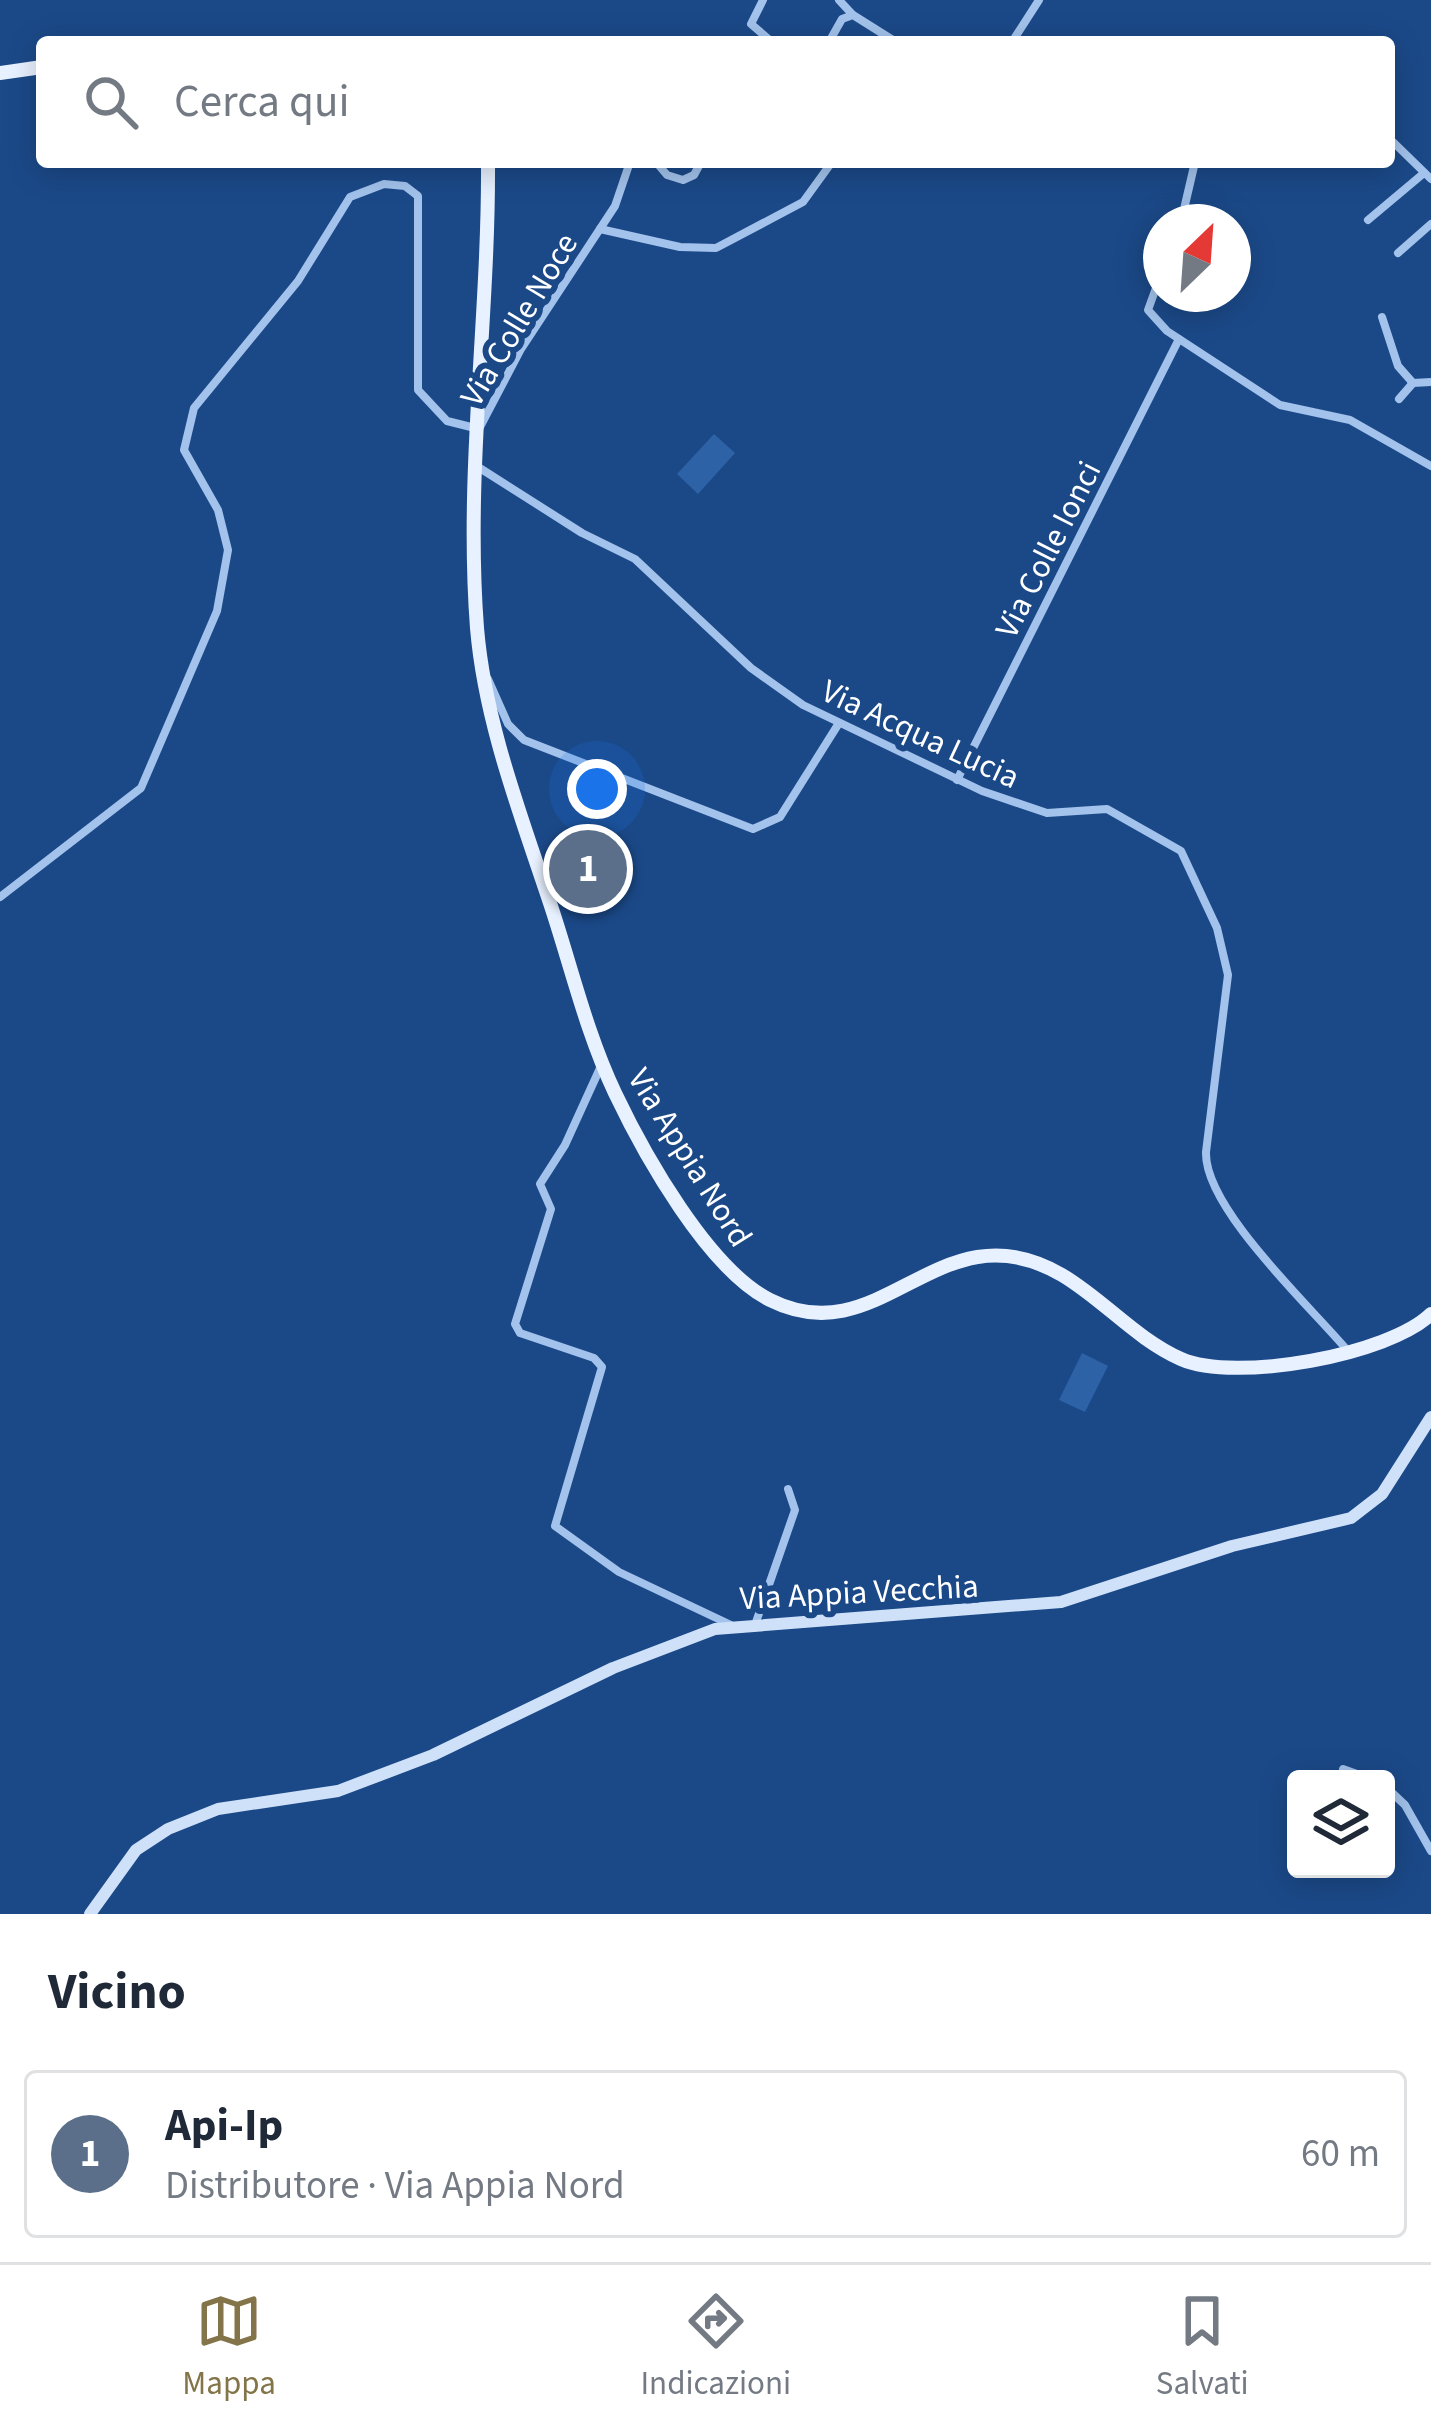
<!DOCTYPE html>
<html lang="it">
<head>
<meta charset="utf-8">
<style>
  body { margin:0; font-family:"Source Sans 3",sans-serif; background:#f6f6f7; color:#1f2937 }
  .controls { position:absolute; right:36px; bottom:36px; display:grid; overflow:hidden; border-radius:12px; box-shadow:0 6px 30px #0003 }
  .controls button { width:108px; height:108px; display:grid; place-items:center; padding:0; border:0; border-bottom:3px solid #e0e1e3; background:#fff; color:#1f2937; font:60px sans-serif }
  .compass { position:absolute; left:1143px; top:204px; width:108px; height:108px; border-radius:50%; background:#fff; box-shadow:0 6px 30px #0003; rotate:25deg }
  .you { position:absolute; left:597px; top:789px; width:42px; height:42px; margin:-30px; border:9px solid #fff; border-radius:50%; background:#1a73e8; box-shadow:0 0 0 18px #1a73e833 }
  .badge { display:grid; place-items:center; width:78px; height:78px; border-radius:50%; background:#837549; color:#fff; font-size:39px; font-weight:700 }
  .pin { position:absolute; translate:-50% -50%; border:6px solid #fff; box-shadow:0 3px 12px #0006 }
  .list { margin:0; padding:0; list-style:none }
  h2 { display:flex; justify-content:space-between; align-items:center; height:156px; margin:0; padding:0 48px; font-size:51px }
  h2 small { font-size:39px; font-weight:400; color:#747a83 }
  .list li { display:grid; grid-template-columns:78px 1fr auto; gap:36px; align-items:center; box-sizing:border-box; height:168px; margin:0 24px 24px; padding:0 24px; border:3px solid #e0e1e3; border-radius:12px }
  .list b { display:block; font-size:45px; white-space:nowrap }
  .list p { margin:0; font-size:39px; white-space:nowrap; color:#747a83 }
  .list em { font-size:39px; font-style:normal; color:#747a83 }
  .icon { flex:none; width:66px; height:66px; fill:none; stroke:currentColor; stroke-width:2; stroke-linecap:round; stroke-linejoin:round }
  .map { position:relative; flex:none; width:1431px; height:1914px; overflow:hidden }
  .search { position:absolute; background:#fff; box-shadow:0 6px 30px #0003; left:36px; right:36px; top:36px; height:132px; display:flex; align-items:center; gap:30px; box-sizing:border-box; padding:0 42px; border-radius:12px; color:#747a83; font-size:45px }
  .sheet { height:348px; background:#fff }
  nav { display:flex; justify-content:space-around; align-items:center; box-sizing:border-box; height:168px; border-top:3px solid #e0e1e3; background:#fff; font-size:33px; color:#747a83 }
  nav a { display:grid; justify-items:center; gap:6px }
  nav .on { color:#837549 }
  .map>svg:first-child { display:block }
  .green { fill:#2e62a6 }
  .lines { fill:none; stroke-linecap:round; stroke-linejoin:round }
  .street { stroke:#a3c3ec; stroke-width:8 }
  .secondary { stroke:#cfe1f9; stroke-width:12 }
  .primary { stroke:#e8f1ff; stroke-width:14 }
  .labels { text-anchor:middle; stroke-width:12; stroke-linejoin:round; paint-order:stroke }
  .street-label { font-size:33px; fill:#fff; stroke:#1b4988 }
</style>
</head>
<body>
<div class="map">
<svg width="1431" height="1914" viewBox="0 0 1431 1914">
  <rect width="100%" height="100%" fill="#1b4988"/>
  <g class="green">
    <path d="M714,434L735,453L698,494L677,474Z"/>
    <path d="M1082,1353L1108,1366L1085,1412L1059,1400Z"/>
  </g>
  <g class="lines">
    <g class="street">
      <path d="M763,0L751,24L772,42"/>
      <path d="M839,0L852,14"/>
      <path d="M829,42L842,19L853,15L896,42"/>
      <path d="M1012,42L1039,0"/>
      <path d="M1389,138L1431,179"/>
      <path d="M656,162L667,175L683,180L694,175L701,162"/>
      <path d="M1368,220L1424,173"/>
      <path d="M1181,222L1195,162"/>
      <path d="M600,229L680,247L716,248L803,202L832,162"/>
      <path d="M1398,253L1431,224"/>
      <path d="M1161,274L1148,310L1167,331L1280,405L1350,420L1431,466"/>
      <path d="M1382,317L1398,366L1413,383"/>
      <path d="M1399,399L1413,383L1431,382"/>
      <path d="M475,465L582,533L635,559L751,668L803,705L982,791L1047,813L1107,809L1181,851L1217,928L1228,975L1206,1152C1204,1208 1310,1306 1347,1350"/>
      <path d="M488,679L508,724L524,740L753,829L780,817L839,723"/>
      <path d="M957,780L1179,339"/>
      <path d="M0,897L141,788L217,611L228,550L218,510L184,450L194,408L298,281L350,197L384,184L405,186L418,196V390L447,421L479,429L521,349L615,206L630,162"/>
      <path d="M601,1066L565,1145L540,1184L551,1209L515,1324L520,1333L594,1358L602,1367L555,1526L619,1572L731,1625"/>
      <path d="M756,1622L795,1510L788,1489"/>
      <path d="M1343,1769L1371,1779"/>
      <path d="M1386,1787L1405,1805L1431,1851"/>
    </g>
    <path class="secondary" d="M90,1914L136,1850L168,1829L218,1809L338,1791L433,1755L613,1668L715,1629L1061,1602L1232,1546L1351,1518L1382,1494L1431,1417"/>
    <g class="primary">
      <path d="M0,73L42,67"/>
      <path d="M488,162C489,317 465,472 477,628C485,724 522,818 552,909C572,970 587,1034 615,1093C644,1154 708,1269 770,1300C883,1357 939,1203 1062,1275C1104,1300 1136,1339 1181,1359C1235,1383 1389,1355 1431,1314"/>
    </g>
  </g>
  <g class="labels">
    <g class="street-label">
      <text transform="translate(518 319) rotate(-59)" y="12">Via Colle Noce</text>
      <text transform="translate(1047 549) rotate(-63)" y="12">Via Colle Ionci</text>
      <text transform="translate(921 733) rotate(25)" y="12">Via Acqua Lucia</text>
      <text transform="translate(691 1157) rotate(58)" y="12">Via Appia Nord</text>
      <text transform="translate(859 1591) rotate(-3)" y="12">Via Appia Vecchia</text>
    </g>
  </g>
</svg>
<div class="controls">
<button><svg class="icon" aria-label="layers" viewBox="0 0 24 24"><path d="M12 4l9 5-9 5-9-5zM3 14l9 5 9-5"/></svg></button>
</div>
<svg class="compass" viewBox="-18 -18 36 36"><path d="M0-13l5 13h-10z" fill="#e53935"/><path d="M0 13l5-13h-10z" fill="#747a83"/></svg>
<div class="you"></div>
<div class="pin badge" style="left:588px;top:869px;background:#5c6f8a">1</div>
<div class="search"><svg class="icon" aria-label="search" viewBox="0 0 24 24"><circle cx="10" cy="10" r="6"/><path d="M15 15l6 6"/></svg>Cerca qui</div>
</div>
<section class="sheet">
<h2>Vicino<small></small></h2>
<ul class="list">
<li><span class="badge" style="background:#5c6f8a">1</span><div><b>Api-Ip</b><p>Distributore · Via Appia Nord</p></div><em>60 m</em></li>
</ul>
</section>
<nav>
<a class="on"><svg class="icon" aria-label="map" viewBox="0 0 24 24"><path d="M3 6l6-2 6 2 6-2v14l-6 2-6-2-6 2zM9 4v14M15 6v14"/></svg>Mappa</a>
<a><svg class="icon" aria-label="directions" viewBox="0 0 24 24"><path d="M12 3l9 9-9 9-9-9zM9 14v-3h6M13 9l2 2-2 2"/></svg>Indicazioni</a>
<a><svg class="icon" aria-label="saved" viewBox="0 0 24 24"><path d="M7 4h10v16l-5-4-5 4z"/></svg>Salvati</a>
</nav>
</body>
</html>
